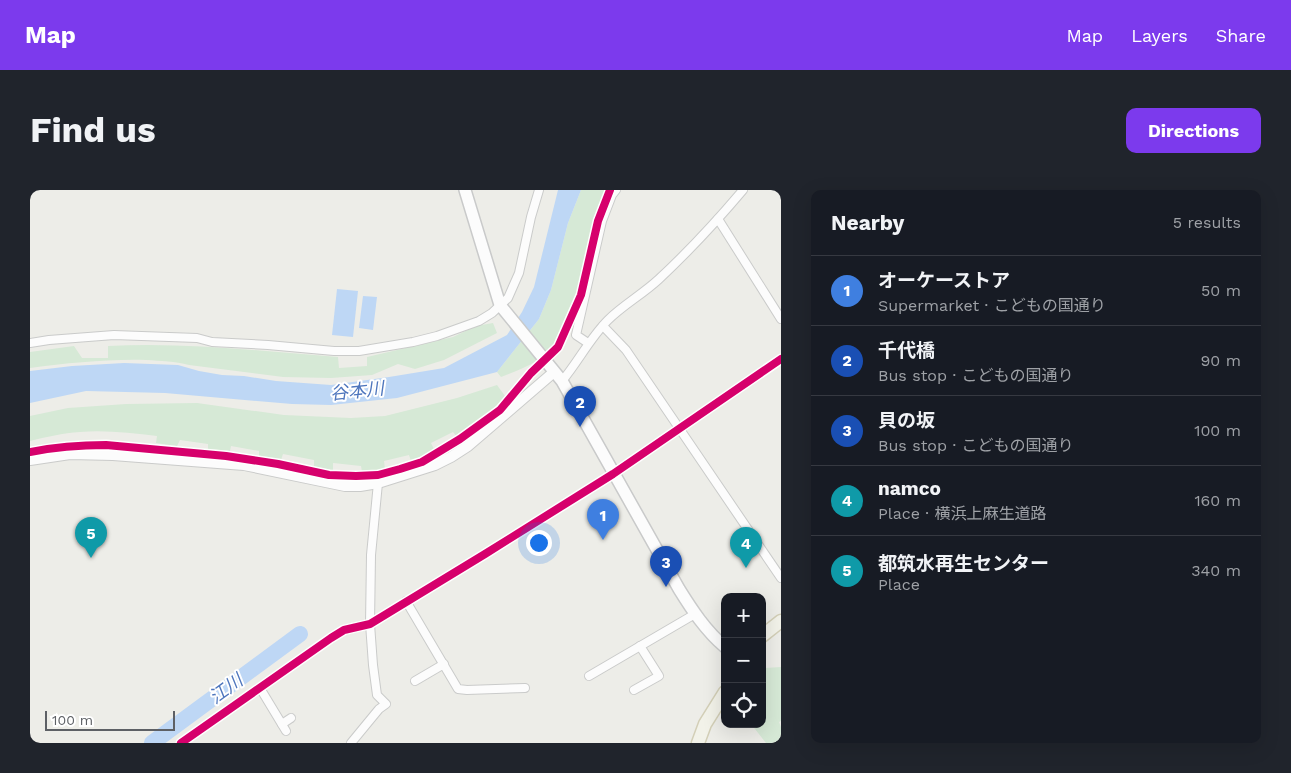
<!DOCTYPE html>
<html lang="en">
<head>
<meta charset="utf-8">
<style>
  body { margin:0; font-family:"Work Sans","Noto Sans JP",sans-serif; background:#20242c; color:#f1f3f6 }
  .controls { position:absolute; right:15px; bottom:15px; display:grid; overflow:hidden; border-radius:10px; box-shadow:0 5px 20px #0002 }
  .controls button { width:45px; height:45px; display:grid; place-items:center; padding:0; border:0; border-bottom:1px solid #363941; background:#171b24; color:#f1f3f6; font:25px sans-serif }
  .scale { position:absolute; left:15px; bottom:12px; width:130px; box-sizing:border-box; padding-left:5px; border:2px solid #5d6065; border-top:0; font-size:14px; line-height:18px; white-space:nowrap; color:#5d6065; -webkit-text-stroke:4px #fff; paint-order:stroke }
  .you { position:absolute; left:508px; top:352px; width:18px; height:18px; margin:-12px; border:4px solid #fff; border-radius:50%; background:#1a73e8; box-shadow:0 0 0 8px #1a73e833 }
  .badge { display:grid; place-items:center; width:32px; height:32px; border-radius:50%; background:#7c3aed; color:#fff; font-size:16px; font-weight:700 }
  .pin { position:absolute; translate:-50% -41px; filter:drop-shadow(0 1px 2px #0008) }
  .pin::after { content:''; position:absolute; top:26px; width:18px; height:15px; background:inherit; clip-path:polygon(0 0,100% 0,50% 100%) }
  .list { margin:0; padding:0; list-style:none }
  h2 { display:flex; justify-content:space-between; align-items:center; height:65px; margin:0; padding:0 20px; font-size:21px }
  h2 small { font-size:16px; font-weight:400; color:#9ea1a6 }
  .list li { display:grid; grid-template-columns:32px 1fr auto; gap:15px; align-items:center; box-sizing:border-box; height:70px; padding:0 20px; border-top:1px solid #363941 }
  .list b { display:block; font-size:19px; white-space:nowrap }
  .list p { margin:0; font-size:16px; white-space:nowrap; color:#9ea1a6 }
  .list em { font-size:16px; font-style:normal; color:#9ea1a6 }
  .icon { flex:none; width:28px; height:28px; fill:none; stroke:currentColor; stroke-width:2; stroke-linecap:round; stroke-linejoin:round }
  .map { position:relative; flex:none; width:751px; height:553px; overflow:hidden; border-radius:10px }
  header { display:flex; align-items:center; gap:30px; box-sizing:border-box; height:70px; padding:0 25px; background:#7c3aed; color:#fff }
  header strong { font-size:24px }
  nav { display:flex; gap:28px; margin-inline-start:auto; font-size:18px }
  .intro { display:flex; align-items:center; justify-content:space-between; box-sizing:border-box; height:120px; padding:0 30px }
  h1 { margin:0; font-size:35px }
  .button { padding:12px 22px; border-radius:10px; background:#7c3aed; color:#fff; font-size:18px; font-weight:700 }
  main { display:flex; gap:30px; padding:0 30px }
  aside { flex:1; background:#171b24; border-radius:10px; box-shadow:0 5px 20px #0002 }
  .map>svg:first-child { display:block }
  .green { fill:#d6e9d6 }
  .water { fill:#bed7f5 }
  .lines { fill:none; stroke-linecap:round; stroke-linejoin:round }
  .river { stroke:#bed7f5; stroke-width:16 }
  .minor-casing { stroke:#cacbca; stroke-width:10 }
  .tertiary-casing { stroke:#cacbca; stroke-width:12 }
  .secondary-casing { stroke:#c9caca; stroke-width:14 }
  .primary-casing { stroke:#d3cfb7; stroke-width:15 }
  .minor { stroke:#fcfcfc; stroke-width:8 }
  .tertiary { stroke:#fcfcfc; stroke-width:10 }
  .secondary { stroke:#fcfcfc; stroke-width:11 }
  .primary { stroke:#f2f2e9; stroke-width:12 }
  .cycleway-casing { stroke:#fff; stroke-width:11 }
  .cycleway { stroke:#d6006c; stroke-width:8 }
  .labels { text-anchor:middle; stroke-width:4; stroke-linejoin:round; paint-order:stroke }
  .water-label { font-size:18px; font-style:italic; fill:#4e76bd; stroke:#fff }
</style>
</head>
<body>
<header>
<strong>Map</strong>
<nav><a>Map</a><a>Layers</a><a>Share</a></nav>
</header>
<div class="intro"><h1>Find us</h1><a class="button">Directions</a></div>
<main>
<div class="map">
<svg width="751" height="553" viewBox="0 0 751 553">
  <rect width="100%" height="100%" fill="#edede8"/>
  <g class="green">
    <path d="M551,0H579L570,18L566,30L549,104L528,152C514,171 492,179 471,187L467,182L509,129L521,100L538,33Z"/>
    <path d="M463,133L467,143L414,170L385,179L368,174L342,185L301,188L253,187L159,175C145,171 131,171 116,170C77,169 39,173 0,178V162L44,156L52,168H78V156C155,152 231,161 308,167L309,178L337,176V167L423,147L446,136Z"/>
    <path d="M467,195L475,206L463,219L427,247L423,242L401,253L405,261L381,271L379,265L354,271L355,279L332,282L331,276L303,273V280L284,278V270L253,264L251,270L229,266V261L201,256L200,261L178,259V254L150,250L147,256L126,253L127,246C102,243 75,240 50,242C33,243 16,247 0,251V226L38,218L96,214L167,213L254,225L321,228L355,226L427,208Z"/>
    <path d="M751,477V531L749,532L751,537V553H736L721,534H732V480L735,478Z"/>
  </g>
  <g class="water">
    <path d="M528,0H551L538,33L521,100L509,129L467,182L367,208L301,215L262,214L135,203L56,201L0,213V181L42,176L94,173L148,175L169,181L192,185L214,186L246,191L301,195L359,187L414,178L477,145L492,122L504,97Z"/>
    <path d="M307,99L328,101L323,147L302,145Z"/>
    <path d="M333,106L347,107L343,140L329,138Z"/>
  </g>
  <g class="lines">
    <path class="river" d="M122,553L270,444"/>
    <defs>
      <g id="minor">
        <path d="M688,29L751,129"/>
        <path d="M573,136L596,160L751,388"/>
        <path d="M0,153L19,150L84,145L167,148L182,152L238,155L304,161H329L383,152L407,146L449,131L462,123L478,108L489,83L501,27L509,0"/>
        <path d="M558,153L546,145L572,31L582,5L586,0"/>
        <path d="M532,191C548,172 560,148 578,130C593,115 613,104 629,89C659,61 686,32 713,0"/>
        <path d="M376,411L428,499L437,500L495,498"/>
        <path d="M559,486L665,424"/>
        <path d="M385,491L414,474"/>
        <path d="M230,498L256,541"/>
        <path d="M604,500L629,486L610,456"/>
        <path d="M252,534L261,528"/>
        <path d="M151,553L301,448L314,440L340,434L455,364L583,284L751,169"/>
        <path d="M321,553L349,519L356,514L347,505L343,475L340,434L341,365L348,293"/>
      </g>
      <path id="tertiary" d="M0,270L40,264L83,265L214,275L315,296H330L348,293L405,275L421,267L438,256L524,182"/>
      <path id="secondary" d="M435,0L470,115L532,191L649,399C662,420 676,441 695,457"/>
      <g id="primary">
        <path d="M732,446L751,431"/>
        <path d="M668,553L675,534L695,502"/>
      </g>
    </defs>
    <use href="#minor" class="minor-casing"/>
    <use href="#tertiary" class="tertiary-casing"/>
    <use href="#secondary" class="secondary-casing"/>
    <use href="#primary" class="primary-casing"/>
    <use href="#minor" class="minor"/>
    <use href="#tertiary" class="tertiary"/>
    <use href="#secondary" class="secondary"/>
    <use href="#primary" class="primary"/>
    <defs>
      <g id="cycleway">
        <path d="M0,262C25,257 50,255 76,255L196,266L248,274L299,285L326,286L348,285L370,279L392,272L430,249L470,220L501,183L528,157L551,105L568,31L580,0"/>
        <path d="M151,553L301,448L314,440L340,434L455,364L583,284L751,169"/>
      </g>
    </defs>
    <use href="#cycleway" class="cycleway-casing"/>
    <use href="#cycleway" class="cycleway"/>
  </g>
  <g class="labels">
    <g class="water-label">
      <text transform="translate(327 201) rotate(-6)" y="6">谷本川</text>
      <text transform="translate(196 499) rotate(-36)" y="6">江川</text>
    </g>
  </g>
</svg>
<div class="controls">
<button>+</button>
<button>−</button>
<button><svg class="icon" aria-label="locate" viewBox="0 0 24 24"><circle cx="12" cy="12" r="6"/><path d="M12 2v4M12 18v4M2 12h4M18 12h4"/></svg></button>
</div>
<div class="scale">100 m</div>
<div class="you"></div>
<div class="pin badge" style="left:573px;top:350px;background:#3f7fe0">1</div>
<div class="pin badge" style="left:550px;top:237px;background:#1a4fb4">2</div>
<div class="pin badge" style="left:636px;top:397px;background:#1a4fb4">3</div>
<div class="pin badge" style="left:716px;top:378px;background:#0f9aa8">4</div>
<div class="pin badge" style="left:61px;top:368px;background:#0f9aa8">5</div>
</div>
<aside>
<h2>Nearby<small>5 results</small></h2>
<ul class="list">
<li><span class="badge" style="background:#3f7fe0">1</span><div><b>オーケーストア</b><p>Supermarket · こどもの国通り</p></div><em>50 m</em></li>
<li><span class="badge" style="background:#1a4fb4">2</span><div><b>千代橋</b><p>Bus stop · こどもの国通り</p></div><em>90 m</em></li>
<li><span class="badge" style="background:#1a4fb4">3</span><div><b>貝の坂</b><p>Bus stop · こどもの国通り</p></div><em>100 m</em></li>
<li><span class="badge" style="background:#0f9aa8">4</span><div><b>namco</b><p>Place · 横浜上麻生道路</p></div><em>160 m</em></li>
<li><span class="badge" style="background:#0f9aa8">5</span><div><b>都筑水再生センター</b><p>Place</p></div><em>340 m</em></li>
</ul>
</aside>
</main>
</body>
</html>
